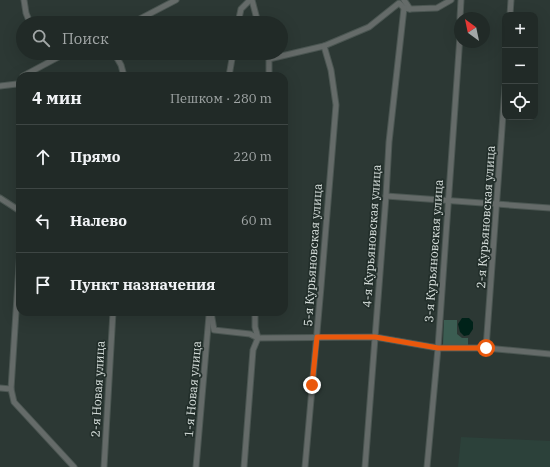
<!DOCTYPE html>
<html lang="ru">
<head>
<meta charset="utf-8">
<style>
  body { margin:0; font-family:"IBM Plex Serif",serif; background:#2d3633; color:#f1f3f6 }
  .controls { position:absolute; right:12px; top:12px; display:grid; overflow:hidden; border-radius:8px; box-shadow:0 4px 16px #0002 }
  .controls button { width:36px; height:36px; display:grid; place-items:center; padding:0; border:0; border-bottom:1px solid #3e4644; background:#212a27; color:#f1f3f6; font:20px sans-serif }
  .compass { position:absolute; left:454px; top:12px; width:36px; height:36px; border-radius:50%; background:#212a27; box-shadow:0 4px 16px #0002; rotate:327deg }
  .stop { position:absolute; width:12px; height:12px; margin:-9px; border:3px solid #ea580c; border-radius:50%; background:#fff }
  .stop.end { background:#ea580c; border-color:#fff; box-shadow:0 1px 4px #0008 }
  .list { margin:0; padding:0; list-style:none }
  h2 { display:flex; justify-content:space-between; align-items:center; height:52px; margin:0; padding:0 16px; font-size:17px }
  h2 small { font-size:13px; font-weight:400; color:#a2a7a7 }
  .list li { display:grid; grid-template-columns:26px 1fr auto; gap:12px; align-items:center; box-sizing:border-box; height:64px; padding:0 16px; border-top:1px solid #3e4644 }
  .list b { display:block; font-size:15px; white-space:nowrap }
  .list em { font-size:13px; font-style:normal; color:#a2a7a7 }
  .icon { flex:none; width:22px; height:22px; fill:none; stroke:currentColor; stroke-width:2; stroke-linecap:round; stroke-linejoin:round }
  .map { position:relative; flex:none; width:550px; height:467px; overflow:hidden }
  .search { position:absolute; background:#212a27; box-shadow:0 4px 16px #0002; left:16px; top:16px; width:272px; height:44px; display:flex; align-items:center; gap:10px; box-sizing:border-box; padding:0 14px; border-radius:22px; color:#a2a7a7; font-size:15px }
  .panel { position:absolute; background:#212a27; box-shadow:0 4px 16px #0002; left:16px; top:72px; width:272px; height:244px; border-radius:12px }
  .map>svg:first-child { display:block }
  .built { fill:#2c413a }
  .green { fill:#3b5d52 }
  .water { fill:#002219 }
  .lines { fill:none; stroke-linecap:round; stroke-linejoin:round }
  .street-casing { stroke:#4b5652; stroke-width:7 }
  .street { stroke:#656b69; stroke-width:5 }
  .route { stroke:#ea580c; stroke-width:5 }
  .labels { text-anchor:middle; stroke-width:3.5; stroke-linejoin:round; paint-order:stroke }
  .street-label { font-size:12px; fill:#d8e0dd; stroke:#222e2a }
</style>
</head>
<body>
<div class="map">
<svg width="550" height="467" viewBox="0 0 550 467">
  <rect width="100%" height="100%" fill="#2c3834"/>
  <path class="built" d="M461,437L550,441V467H458Z"/>
  <path class="green" d="M444,320H457V334L462,338H468V346L443,345Z"/>
  <path class="water" d="M462,318H469L473,322V329L469,335L464,336L460,332L458,324Z"/>
  <g class="lines">
    <defs>
      <g id="street">
        <path d="M24,0L26,13L30,23"/>
        <path d="M252,0L258,23"/>
        <path d="M404,0L410,9"/>
        <path d="M510,15L511,0"/>
        <path d="M460,18L461,0"/>
        <path d="M132,23L176,0"/>
        <path d="M238,23L241,9L250,0"/>
        <path d="M114,53L121,65L124,76"/>
        <path d="M267,53L269,59V76"/>
        <path d="M269,59L324,46L369,27L399,3L404,8L410,9L437,8L451,0"/>
        <path d="M23,76L66,53"/>
        <path d="M229,76L233,53"/>
        <path d="M0,86L17,84"/>
        <path d="M386,196L550,208"/>
        <path d="M0,198L20,211"/>
        <path d="M20,250L11,389L14,402L74,467"/>
        <path d="M211,312L214,330L250,334L258,338L375,337L438,348H486L550,354"/>
        <path d="M486,348L505,87"/>
        <path d="M0,388L11,389"/>
        <path d="M104,467L113,312"/>
        <path d="M196,467L209,315"/>
        <path d="M244,467L253,350L258,338L255,327V312"/>
        <path d="M305,467L321,287L336,105L331,70L324,46"/>
        <path d="M365,467L386,196L389,142L404,8"/>
        <path d="M427,467L438,348L460,36"/>
      </g>
    </defs>
    <use href="#street" class="street-casing"/>
    <use href="#street" class="street"/>
  </g>
  <g class="lines">
    <path class="route" d="M312,385L317,337H375L438,348H486"/>
  </g>
  <g class="labels">
    <g class="street-label">
      <text transform="translate(486 217) rotate(-86)" y="4">2-я Курьяновская улица</text>
      <text transform="translate(372 236) rotate(-86)" y="4">4-я Курьяновская улица</text>
      <text transform="translate(434 251) rotate(-86)" y="4">3-я Курьяновская улица</text>
      <text transform="translate(313 255) rotate(-86)" y="4">5-я Курьяновская улица</text>
      <text transform="translate(98 389) rotate(-87)" y="4">2-я Новая улица</text>
      <text transform="translate(193 389) rotate(-85)" y="4">1-я Новая улица</text>
    </g>
  </g>
</svg>
<div class="controls">
<button>+</button>
<button>−</button>
<button><svg class="icon" aria-label="locate" viewBox="0 0 24 24"><circle cx="12" cy="12" r="6"/><path d="M12 2v4M12 18v4M2 12h4M18 12h4"/></svg></button>
</div>
<svg class="compass" viewBox="-18 -18 36 36"><path d="M0-13l5 13h-10z" fill="#e53935"/><path d="M0 13l5-13h-10z" fill="#a2a7a7"/></svg>
<div class="stop" style="left:486px;top:348px"></div>
<div class="stop end" style="left:312px;top:385px"></div>
<div class="search"><svg class="icon" aria-label="search" viewBox="0 0 24 24"><circle cx="10" cy="10" r="6"/><path d="M15 15l6 6"/></svg>Поиск</div>
<section class="panel">
<h2>4 мин<small>Пешком · 280 m</small></h2>
<ul class="list">
<li><svg class="icon" aria-label="ahead" viewBox="0 0 24 24"><path d="M12 20V5M6 11l6-6 6 6"/></svg><div><b>Прямо</b></div><em>220 m</em></li>
<li><svg class="icon" aria-label="left" viewBox="0 0 24 24"><path d="M17 20v-9H6M10 6l-5 5 5 5"/></svg><div><b>Налево</b></div><em>60 m</em></li>
<li><svg class="icon" aria-label="arrive" viewBox="0 0 24 24"><path d="M6 21V4h12l-3 4 3 4H6"/></svg><div><b>Пункт назначения</b></div></li>
</ul>
</section>
</div>
</body>
</html>
